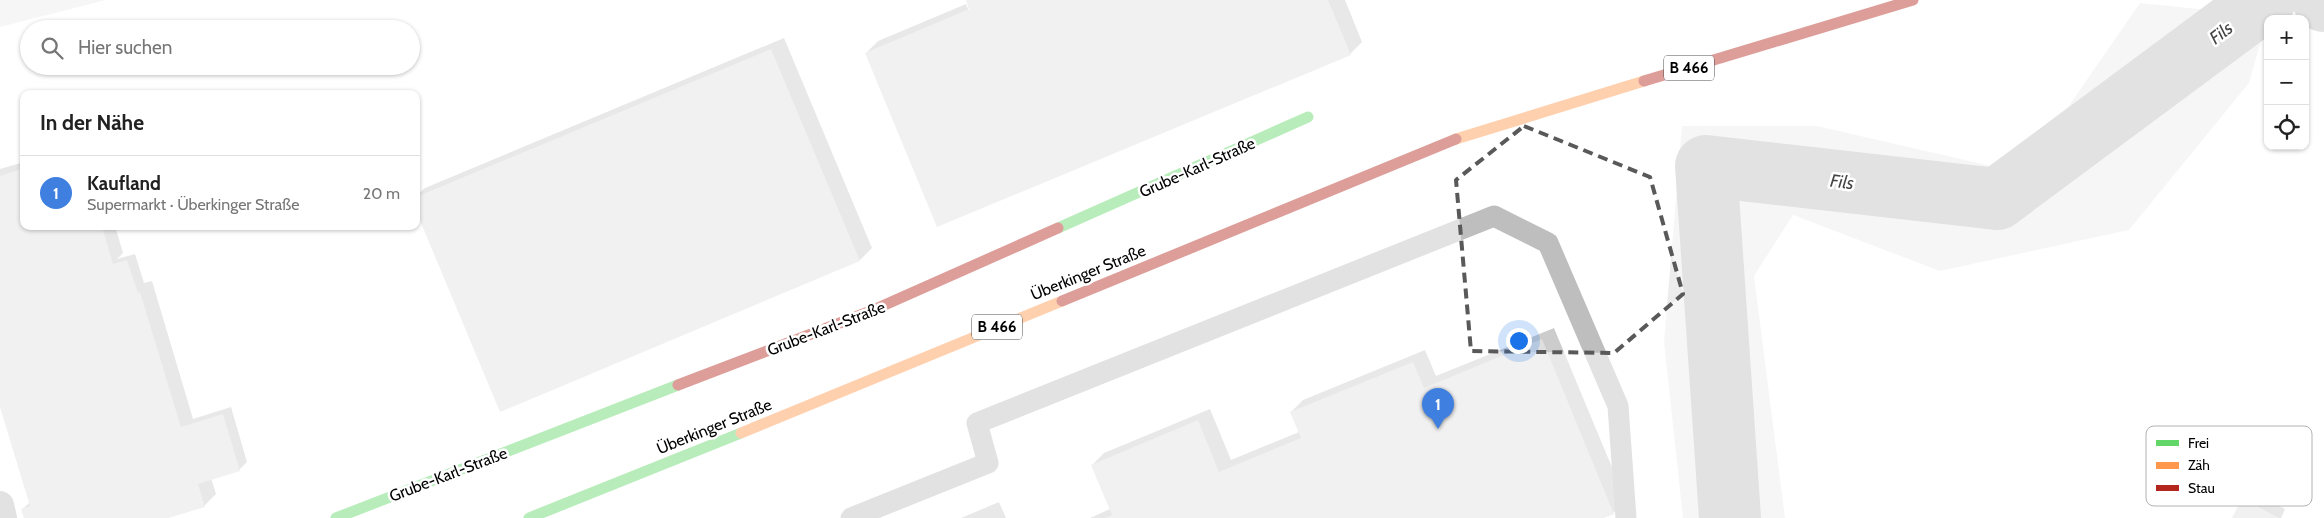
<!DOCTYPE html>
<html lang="de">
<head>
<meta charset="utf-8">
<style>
  body { margin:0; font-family:Cabin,sans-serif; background:#f2f2f2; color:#222 }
  .controls { position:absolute; right:15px; top:15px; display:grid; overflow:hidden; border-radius:10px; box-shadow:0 1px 4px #0004 }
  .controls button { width:45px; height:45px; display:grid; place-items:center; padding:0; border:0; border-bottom:1px solid #e0e0e0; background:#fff; color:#222; font:25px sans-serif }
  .you { position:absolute; left:1518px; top:340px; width:18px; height:18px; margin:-12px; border:4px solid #fff; border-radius:50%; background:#1a73e8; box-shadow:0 0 0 8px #1a73e833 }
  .badge { display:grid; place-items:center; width:32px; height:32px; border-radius:50%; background:#0f766e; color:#fff; font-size:16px; font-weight:700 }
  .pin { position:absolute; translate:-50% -41px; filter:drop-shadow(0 1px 2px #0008) }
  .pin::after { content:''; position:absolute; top:26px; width:18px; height:15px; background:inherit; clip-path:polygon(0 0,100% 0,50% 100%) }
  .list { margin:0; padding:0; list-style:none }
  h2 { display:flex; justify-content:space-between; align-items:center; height:65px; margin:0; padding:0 20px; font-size:21px }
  h2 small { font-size:16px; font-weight:400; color:#767676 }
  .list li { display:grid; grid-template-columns:32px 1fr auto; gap:15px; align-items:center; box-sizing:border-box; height:75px; padding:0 20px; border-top:1px solid #e0e0e0 }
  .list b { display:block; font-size:19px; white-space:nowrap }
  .list p { margin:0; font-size:16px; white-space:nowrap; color:#767676 }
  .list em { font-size:16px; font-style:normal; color:#767676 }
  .icon { flex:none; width:28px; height:28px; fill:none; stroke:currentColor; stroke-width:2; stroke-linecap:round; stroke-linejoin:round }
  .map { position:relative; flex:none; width:2324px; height:518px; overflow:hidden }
  .search { position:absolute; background:#fff; box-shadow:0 1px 4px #0004; left:20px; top:20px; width:400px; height:55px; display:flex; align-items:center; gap:12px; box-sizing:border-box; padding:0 18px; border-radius:28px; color:#767676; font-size:19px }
  .panel { position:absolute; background:#fff; box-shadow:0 1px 4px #0004; left:20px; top:90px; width:400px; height:140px; border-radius:10px }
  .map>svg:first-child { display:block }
  .green { fill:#ececec }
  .shadow { fill:#0003 }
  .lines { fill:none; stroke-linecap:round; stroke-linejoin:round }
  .river { stroke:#bfbfbf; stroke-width:62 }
  .building { fill:#dfdfdf }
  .lane { stroke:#bebebe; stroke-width:21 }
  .street { stroke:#bebebe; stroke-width:28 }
  .fast { stroke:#63d668; stroke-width:11 }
  .slow { stroke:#ff974d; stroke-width:11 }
  .jam { stroke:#b3261e; stroke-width:11 }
  .marked { fill:none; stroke:#595959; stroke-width:4; stroke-dasharray:10 6; stroke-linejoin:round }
  .labels { text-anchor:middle; stroke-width:5; stroke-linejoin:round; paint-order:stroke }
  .shield { fill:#fff; stroke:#4c4c4c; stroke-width:1 }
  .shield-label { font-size:15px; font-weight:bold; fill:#000 }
  .street-label { font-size:16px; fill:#000; stroke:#fff }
  .water-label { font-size:18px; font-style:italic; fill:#444; stroke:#fff }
  .key { fill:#fff; stroke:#b2b2b2; stroke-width:1 }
  .key-label { font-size:14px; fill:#000 }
</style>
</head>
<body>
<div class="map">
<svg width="2324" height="518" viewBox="0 0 2324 518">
  <rect width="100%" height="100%" fill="#fff"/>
  <g class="green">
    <path d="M0,0H106L0,27Z"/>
    <path d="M2140,3L2268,16L2249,83L2129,230L1940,271L1793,215L1754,276L1785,518H1683L1664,342L1682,126H1817L1991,166L2068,107Z"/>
  </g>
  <g class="shadow">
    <path d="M967,0H1345L1362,42L1350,54L938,225L866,53L878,41L966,4L1039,178H1041Z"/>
    <path d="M784,38L872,248L860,260L416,208V196L425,188Z"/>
    <path d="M24,162V226H115L123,253L117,259L135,254L144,283L152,281L193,419L231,407L247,462L239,470L211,478L216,494L204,506L164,518H25L22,510L30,502L0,403V169Z"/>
    <path d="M1554,328L1626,501L1613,513L1600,518H1090L1110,509L1092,465L1104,453L1210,409L1231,460L1299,432L1291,412L1303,400L1425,350L1436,376Z"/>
    <path d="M2251,491L2285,509L2281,518H2233L2243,499Z"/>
    <path d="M999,502L1006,518H961Z"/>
  </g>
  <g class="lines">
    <g class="river">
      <path d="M2323,0L2324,1"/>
      <path d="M1730,518L1706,166L1997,199L2265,0"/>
    </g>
  </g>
  <g class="building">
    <path d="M966,0H1328L1351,55L937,227L865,53L969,9Z"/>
    <path d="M771,49L860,261L500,412L416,211V197Z"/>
    <path d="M24,168V226H102L113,264L127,260L138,293L140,292L181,427L223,414L240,471L198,484L205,507L168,518H24L21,509L30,506L0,407V176Z"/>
    <path d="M1542,339L1614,514L1604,518H1105L1112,515L1091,465L1198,420L1219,472L1301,438L1290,412L1413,362L1424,388Z"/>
    <path d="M2242,498L2279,518H2232Z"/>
  </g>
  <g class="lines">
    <path class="lane" d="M851,518L988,463L977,423L1494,216L1548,243L1618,406L1626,518"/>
    <path class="street" d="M0,505L3,518"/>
    <g class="fast">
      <path d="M1058,228L1308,117"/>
      <path d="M336,518L678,385"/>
      <path d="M529,518L741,433"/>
    </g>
    <g class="slow">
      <path d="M1456,139L1644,81"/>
      <path d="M741,433L1062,301"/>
    </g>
    <g class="jam">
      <path d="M1644,81L1913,0"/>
      <path d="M1062,301L1456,139"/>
      <path d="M678,385L871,311L1058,228"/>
    </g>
  </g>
  <path d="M0 0H2324V518H0ZM1524,126L1650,177L1683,294L1614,353L1471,351L1456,180Z" fill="#fff" fill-opacity=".55" fill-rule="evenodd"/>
  <path class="marked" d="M1524,126L1650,177L1683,294L1614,353L1471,351L1456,180Z"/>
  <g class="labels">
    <g class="shield">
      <rect x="1664" y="55.5" width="50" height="25" rx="4"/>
      <rect x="972" y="314.5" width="50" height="25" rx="4"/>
    </g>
    <g class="shield-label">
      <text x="1689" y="73">B 466</text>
      <text x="997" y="332">B 466</text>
    </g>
    <g class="street-label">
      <text transform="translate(1197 167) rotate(-24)" y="6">Grube-Karl-Straße</text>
      <text transform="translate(1088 272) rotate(-22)" y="6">Überkinger Straße</text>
      <text transform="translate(826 328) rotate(-21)" y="6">Grube-Karl-Straße</text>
      <text transform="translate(714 426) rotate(-22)" y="6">Überkinger Straße</text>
      <text transform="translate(448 474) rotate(-21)" y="6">Grube-Karl-Straße</text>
    </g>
    <g class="water-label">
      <text transform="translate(2221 33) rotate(-37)" y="6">Fils</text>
      <text transform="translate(1842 182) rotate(7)" y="6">Fils</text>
    </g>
  </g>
  <rect x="2146" y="426" width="166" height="80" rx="8" class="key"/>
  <rect x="2156" y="440" width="23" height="6" fill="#63d668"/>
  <rect x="2156" y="462" width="23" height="7" fill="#ff974d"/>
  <rect x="2156" y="485" width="23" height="6" fill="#b3261e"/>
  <g class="key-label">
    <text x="2188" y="448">Frei</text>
    <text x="2188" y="470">Zäh</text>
    <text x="2188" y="493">Stau</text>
  </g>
</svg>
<div class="controls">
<button>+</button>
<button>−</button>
<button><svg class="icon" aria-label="locate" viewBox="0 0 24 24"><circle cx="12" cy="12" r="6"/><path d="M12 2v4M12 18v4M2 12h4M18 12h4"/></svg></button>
</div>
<div class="you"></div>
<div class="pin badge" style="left:1438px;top:429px;background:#3f7fe0">1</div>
<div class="search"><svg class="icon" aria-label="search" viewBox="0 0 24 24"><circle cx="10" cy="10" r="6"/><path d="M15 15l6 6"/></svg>Hier suchen</div>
<section class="panel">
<h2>In der Nähe<small></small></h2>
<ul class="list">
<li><span class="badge" style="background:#3f7fe0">1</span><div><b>Kaufland</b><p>Supermarkt · Überkinger Straße</p></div><em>20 m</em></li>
</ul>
</section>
</div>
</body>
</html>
